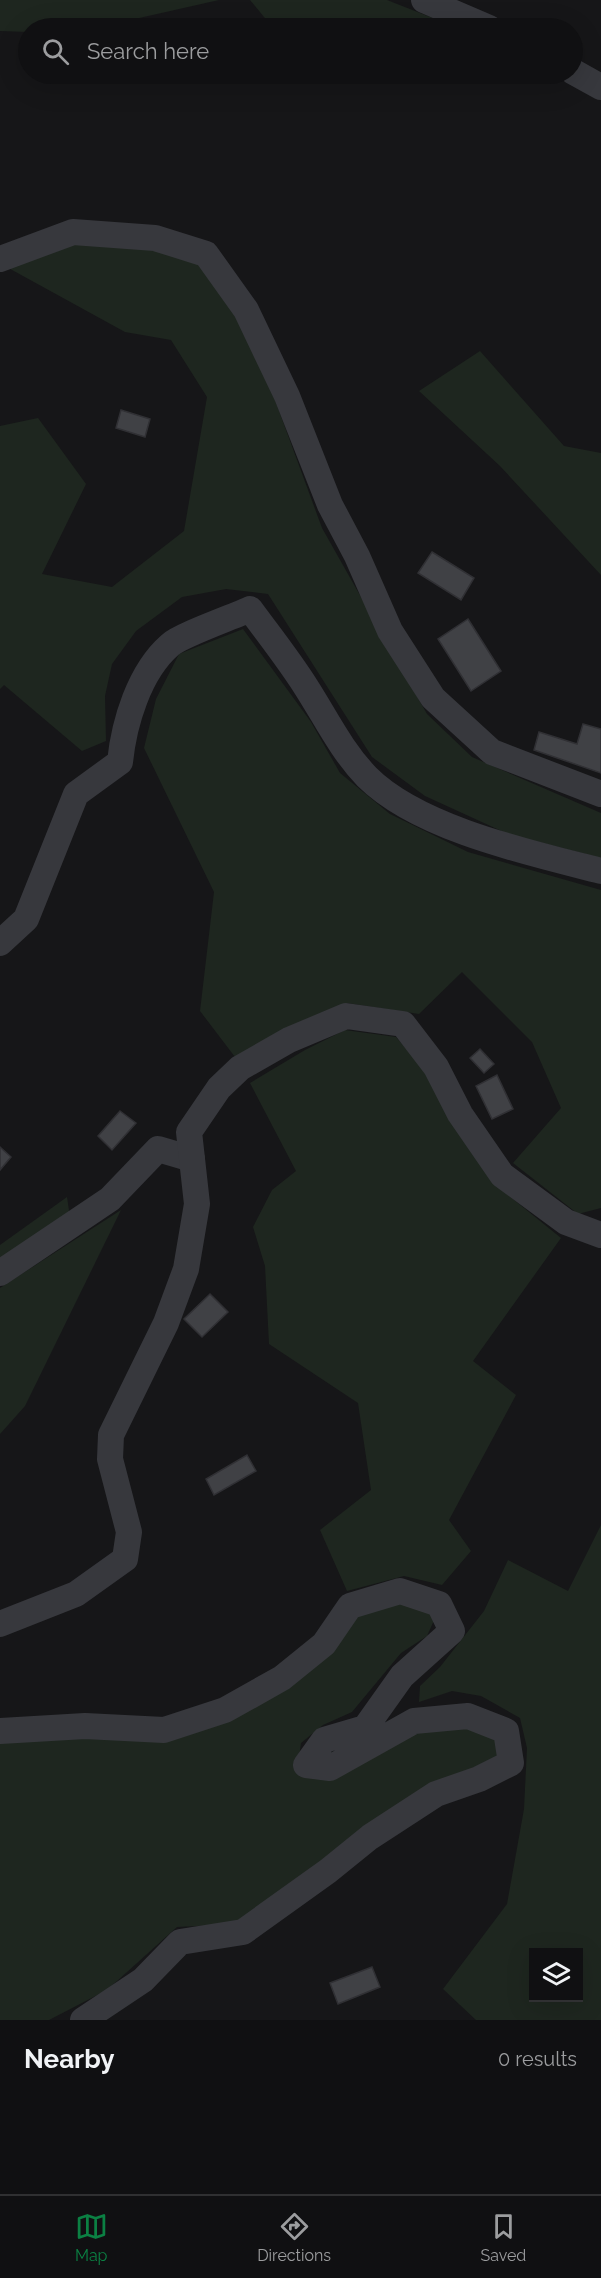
<!DOCTYPE html>
<html lang="en">
<head>
<meta charset="utf-8">
<style>
  body { margin:0; font-family:Raleway,sans-serif; background:#1e1e20; color:#f1f3f6 }
  .controls { position:absolute; right:18px; bottom:18px; display:grid; overflow:hidden; border-radius:0px; box-shadow:0 6px 24px #0002 }
  .controls button { width:54px; height:54px; display:grid; place-items:center; padding:0; border:0; border-bottom:2px solid #303032; background:#101012; color:#f1f3f6; font:30px sans-serif }
  .list { margin:0; padding:0; list-style:none }
  h2 { display:flex; justify-content:space-between; align-items:center; height:78px; margin:0; padding:0 24px; font-size:26px }
  h2 small { font-size:20px; font-weight:400; color:#9c9d9f }
  .icon { flex:none; width:33px; height:33px; fill:none; stroke:currentColor; stroke-width:2; stroke-linecap:round; stroke-linejoin:round }
  .map { position:relative; flex:none; width:601px; height:2020px; overflow:hidden }
  .search { position:absolute; background:#101012; box-shadow:0 6px 24px #0002; left:18px; right:18px; top:18px; height:66px; display:flex; align-items:center; gap:15px; box-sizing:border-box; padding:0 21px; border-radius:33px; color:#9c9d9f; font-size:22px }
  .sheet { height:174px; background:#101012 }
  nav { display:flex; justify-content:space-around; align-items:center; box-sizing:border-box; height:84px; border-top:2px solid #303032; background:#101012; font-size:16px; color:#9c9d9f }
  nav a { display:grid; justify-items:center; gap:3px }
  nav .on { color:#0b8043 }
  .map>svg:first-child { display:block }
  .green { fill:#1e261f; fill-rule:evenodd }
  .building { fill:#404145; stroke:#303034; stroke-width:1.5 }
  .lines { fill:none; stroke-linecap:round; stroke-linejoin:round }
  .minor { stroke:#37383d; stroke-width:26 }
</style>
</head>
<body>
<div class="map">
<svg width="601" height="2020" viewBox="0 0 601 2020">
  <rect width="100%" height="100%" fill="#161618"/>
  <g class="green">
    <path d="M0,0H219L95,28H28V32L0,31Z"/>
    <path d="M250,0H387L458,28H273Z"/>
    <path d="M310,74H510L509,82Z"/>
    <path d="M70,239L158,248L198,261L238,319L275,400L322,528L427,714L472,757L601,813V858L508,834L425,796L372,757L268,594L226,589L182,597L136,631L112,664L105,696L106,741L82,751L4,685L0,689V426L38,418L86,484L42,574L112,587L184,531L207,397L171,340L125,332L3,265Z"/>
    <path d="M480,351L564,446L601,453V575L500,466L419,391Z"/>
    <path d="M243,629L311,722L340,773L390,814L468,852L601,890V1208L578,1214L513,1163L561,1108L532,1042L462,972L419,1014L347,1003L285,1030L235,1057L200,1011L214,892L144,748L156,699L179,654Z"/>
    <path d="M345,1030L396,1037L431,1077L492,1182L561,1238L473,1361L516,1395L449,1520L471,1551L442,1585L404,1576L347,1591L320,1530L371,1490L358,1403L269,1344L265,1266L253,1227L272,1190L296,1171L250,1083L305,1050Z"/>
    <path d="M67,1197L70,1217L0,1261V1245Z"/>
    <path d="M121,1210L25,1406L0,1434V1288Z"/>
    <path d="M601,1525V2020H476L443,1989L507,1904L524,1809L527,1748L520,1718L481,1696L452,1691L419,1702L420,1686L440,1667L484,1611L508,1560L568,1591ZM534,1952H578V1998H534Z"/>
    <path d="M403,1595L436,1616L427,1636L401,1653L352,1712L323,1725L301,1743L298,1765C346,1748 410,1716 462,1722C476,1723 490,1736 501,1744L504,1761L240,1924L177,1927L107,1990L49,2020H0V1740L189,1732L357,1613Z"/>
  </g>
  <g class="building">
    <path d="M121,410L150,419L145,437L116,428Z"/>
    <path d="M432,552L474,578L461,600L418,573Z"/>
    <path d="M468,619L501,671L471,691L438,639Z"/>
    <path d="M583,724L601,729V773L534,750L539,732L577,744Z"/>
    <path d="M480,1049L494,1064L484,1073L470,1058Z"/>
    <path d="M497,1075L513,1109L492,1119L476,1086Z"/>
    <path d="M120,1111L136,1123L112,1150L98,1136Z"/>
    <path d="M0,1147L11,1157L0,1170Z"/>
    <path d="M210,1294L228,1312L202,1337L184,1319Z"/>
    <path d="M247,1455L256,1471L214,1495L206,1479Z"/>
    <path d="M372,1967L380,1987L338,2004L330,1983Z"/>
  </g>
  <g class="lines">
    <g class="minor">
      <path d="M424,0L489,28"/>
      <path d="M572,71L601,87"/>
      <path d="M0,259L73,232L155,238L206,254L246,310L287,396L330,505L357,556L390,631L433,698L492,752L601,794"/>
      <path d="M0,943L26,919L76,794L120,762C124,723 139,672 170,645C181,635 233,617 250,609C269,635 289,660 306,687C326,718 341,750 367,777C419,829 531,853 601,871"/>
      <path d="M0,1273L110,1199L158,1149L192,1159"/>
      <path d="M0,1624L76,1594L125,1559L129,1532L110,1459L111,1435L166,1323L186,1269L197,1204L189,1132L219,1088L240,1068L289,1040L346,1016L403,1024L436,1067L460,1114L502,1175L566,1222L601,1235"/>
      <path d="M0,1731L85,1726L164,1730L225,1710L282,1678L324,1644L350,1606L400,1591L439,1604L452,1631L402,1676L365,1728L324,1740L306,1765L330,1768L414,1721L468,1716L506,1731L511,1763L479,1779L436,1794L370,1837L328,1871L243,1932L180,1942L143,1980L83,2020"/>
    </g>
  </g>
</svg>
<div class="controls">
<button><svg class="icon" aria-label="layers" viewBox="0 0 24 24"><path d="M12 4l9 5-9 5-9-5zM3 14l9 5 9-5"/></svg></button>
</div>
<div class="search"><svg class="icon" aria-label="search" viewBox="0 0 24 24"><circle cx="10" cy="10" r="6"/><path d="M15 15l6 6"/></svg>Search here</div>
</div>
<section class="sheet">
<h2>Nearby<small>0 results</small></h2>
<ul class="list">
</ul>
</section>
<nav>
<a class="on"><svg class="icon" aria-label="map" viewBox="0 0 24 24"><path d="M3 6l6-2 6 2 6-2v14l-6 2-6-2-6 2zM9 4v14M15 6v14"/></svg>Map</a>
<a><svg class="icon" aria-label="directions" viewBox="0 0 24 24"><path d="M12 3l9 9-9 9-9-9zM9 14v-3h6M13 9l2 2-2 2"/></svg>Directions</a>
<a><svg class="icon" aria-label="saved" viewBox="0 0 24 24"><path d="M7 4h10v16l-5-4-5 4z"/></svg>Saved</a>
</nav>
</body>
</html>
